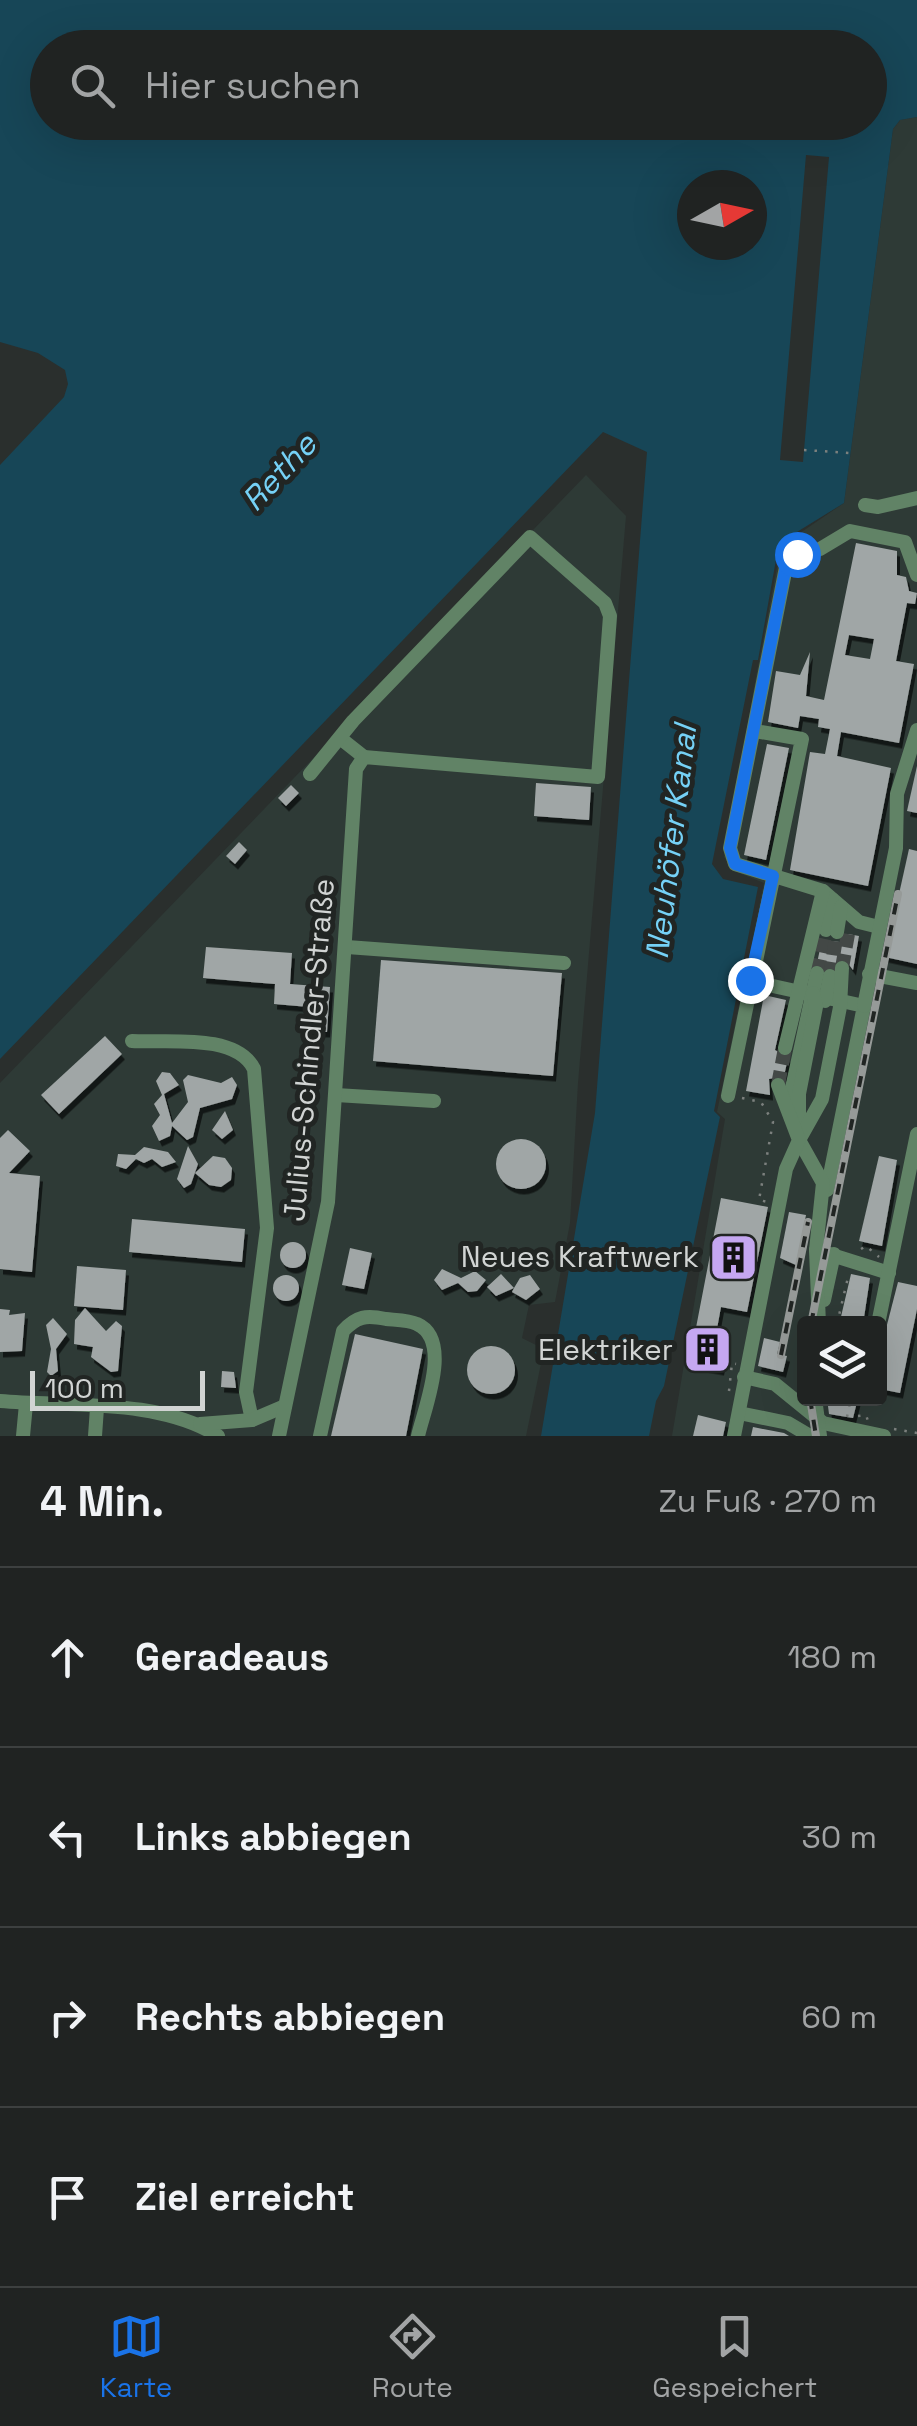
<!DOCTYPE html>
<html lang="de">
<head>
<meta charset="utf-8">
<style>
  body { margin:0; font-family:"Space Grotesk",sans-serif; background:#282b2a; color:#f1f3f6 }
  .controls { position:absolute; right:30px; bottom:30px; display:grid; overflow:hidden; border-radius:10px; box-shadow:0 10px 40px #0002 }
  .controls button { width:90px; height:90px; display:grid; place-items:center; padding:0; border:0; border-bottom:2px solid #3d4040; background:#202322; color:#f1f3f6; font:50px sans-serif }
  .compass { position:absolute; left:677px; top:170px; width:90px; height:90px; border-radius:50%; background:#202322; box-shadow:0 10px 40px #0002; rotate:81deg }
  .scale { position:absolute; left:30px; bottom:25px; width:175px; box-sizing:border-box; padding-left:10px; border:5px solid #d1d4d3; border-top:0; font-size:28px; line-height:35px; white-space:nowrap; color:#d1d4d3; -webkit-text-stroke:8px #212523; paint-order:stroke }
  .stop { position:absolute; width:30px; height:30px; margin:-22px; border:8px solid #1a73e8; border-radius:50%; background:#fff }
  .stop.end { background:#1a73e8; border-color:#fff; box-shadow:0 2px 10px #0008 }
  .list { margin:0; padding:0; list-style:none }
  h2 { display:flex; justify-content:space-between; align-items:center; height:130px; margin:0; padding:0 40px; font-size:42px }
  h2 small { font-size:32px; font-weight:400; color:#a2a4a5 }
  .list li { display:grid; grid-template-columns:65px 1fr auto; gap:30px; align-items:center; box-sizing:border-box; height:180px; padding:0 40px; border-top:2px solid #3d4040 }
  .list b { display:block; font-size:38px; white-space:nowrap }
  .list em { font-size:32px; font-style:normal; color:#a2a4a5 }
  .icon { flex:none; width:55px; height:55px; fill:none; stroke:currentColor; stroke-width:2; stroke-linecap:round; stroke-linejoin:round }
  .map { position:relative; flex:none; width:917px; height:1436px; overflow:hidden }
  .search { position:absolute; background:#202322; box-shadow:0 10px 40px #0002; left:30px; right:30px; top:30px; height:110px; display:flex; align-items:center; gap:25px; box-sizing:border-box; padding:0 35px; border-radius:55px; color:#a2a4a5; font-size:38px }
  .sheet { height:850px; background:#202322 }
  nav { display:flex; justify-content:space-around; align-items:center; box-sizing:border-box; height:140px; border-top:2px solid #3d4040; background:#202322; font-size:28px; color:#a2a4a5 }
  nav a { display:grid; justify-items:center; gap:5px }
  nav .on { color:#1a73e8 }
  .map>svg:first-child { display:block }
  .built { fill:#2e3a36; fill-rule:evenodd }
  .water { fill:#174657; fill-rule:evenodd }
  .pier { fill:#2a2f2d }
  .building { fill:#a0a6a6; fill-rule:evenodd; filter:url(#shadow) }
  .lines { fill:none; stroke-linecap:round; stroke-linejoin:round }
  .minor-tunnel { stroke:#434846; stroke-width:14; stroke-dasharray:14 7; stroke-linecap:butt }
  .path { stroke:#7c807e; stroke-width:2.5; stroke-dasharray:2.5 8; stroke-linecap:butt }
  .minor { stroke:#618366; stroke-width:14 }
  .rail-casing { stroke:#969a98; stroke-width:8 }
  .rail { stroke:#212523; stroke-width:4; stroke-dasharray:11; stroke-linecap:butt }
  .route { stroke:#1a73e8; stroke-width:12 }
  .labels { text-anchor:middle; stroke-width:10; stroke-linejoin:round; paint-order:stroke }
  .street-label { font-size:30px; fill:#d1d4d3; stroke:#212523 }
  .poi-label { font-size:30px; fill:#d1d4d3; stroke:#212523; text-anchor:end }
  .water-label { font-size:32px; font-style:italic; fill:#75d1f6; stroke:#212523 }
</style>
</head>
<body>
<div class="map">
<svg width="917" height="1436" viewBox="0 0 917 1436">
  <defs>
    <filter id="shadow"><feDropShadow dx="3" dy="5.5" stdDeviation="0" flood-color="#0009"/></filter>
  </defs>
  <rect width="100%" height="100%" fill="#2a2f2d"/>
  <g class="built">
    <path d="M917,117V1436H672L725,1119L717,1112L764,883L734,871L724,857L756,677L781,546L844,503L893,129L900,120ZM804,1324H880V1398H804Z"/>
    <path d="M586,475L626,516L578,1083L570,1223L555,1302L529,1305L522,1338L544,1349L526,1436H0V1083Z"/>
  </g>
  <path class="water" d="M0,0H917V117L900,120L893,129L844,503L779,543L758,660H753L712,864L723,879L758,887L714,1111L720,1117L664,1386L656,1401L649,1436H541L595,1113L647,452L603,432L0,1059V465L64,397L68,384L65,370L38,353L0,342ZM48,48H870V122H48ZM692,185H752V245H692Z"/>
  <path class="pier" d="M806,155L829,157L803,462L780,460Z"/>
  <g class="building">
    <path d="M856,543L897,551V575L906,577L909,591L917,593L915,604L907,603L896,661L914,664L899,743L841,732L837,756L891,768L868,886L790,870L810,752L825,754L830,729L818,727L819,719L800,716L798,728L768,722L776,671L800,675L810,652L806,696L824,700ZM849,635L874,639L870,659L845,655Z"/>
    <path d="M767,744L789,748L766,860L744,855Z"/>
    <path d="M917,766V813L907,811Z"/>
    <path d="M536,783L591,787L589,820L534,816Z"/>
    <path d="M291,785L299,793L286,806L278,798Z"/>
    <path d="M239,842L247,850L235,864L226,856Z"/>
    <path d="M909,849L917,851V964L885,957Z"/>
    <path d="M848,934L859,936L853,970L844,958L832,966L817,963L822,940L840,942Z"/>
    <path d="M206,947L292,953L290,984L330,987L327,1032L307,1031L309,1007L274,1004L275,984L203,978Z"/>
    <path d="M381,960L562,973L553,1076L373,1061Z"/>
    <path d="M764,995L786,1000L775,1050L788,1058L784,1076L769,1079L770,1095L746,1091Z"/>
    <path d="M105,1036L122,1054L59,1114L41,1095Z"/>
    <path d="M162,1072L170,1073L179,1085L164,1094L172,1123L188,1102L183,1080L188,1075L221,1083L232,1077L237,1085L232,1099L200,1108L193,1137L187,1140L172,1126L170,1136L159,1141L152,1126L160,1115L154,1104L162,1095L156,1081Z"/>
    <path d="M225,1111L233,1130L222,1139L212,1130Z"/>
    <path d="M8,1130L30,1151L9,1173L40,1176L32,1272L0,1269V1138Z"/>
    <circle cx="521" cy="1164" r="25"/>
    <path d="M188,1146L198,1164L191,1184L184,1188L177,1179Z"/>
    <path d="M144,1147L168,1152L176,1162L162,1167L152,1159L144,1163L136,1159L126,1169L116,1166L118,1154L135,1155Z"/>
    <path d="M213,1156L225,1158L232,1168L231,1180L221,1187L209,1185L195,1173Z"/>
    <path d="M879,1156L897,1160L882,1246L859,1241Z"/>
    <path d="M721,1198L768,1207L747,1312L721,1307L716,1334L728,1336L721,1370L689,1364Z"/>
    <path d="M789,1212L806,1215L796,1265L780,1258Z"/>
    <path d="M132,1219L245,1229L242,1262L129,1252Z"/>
    <circle cx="293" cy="1255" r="13"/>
    <path d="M350,1248L372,1253L364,1289L342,1285Z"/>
    <path d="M77,1266L126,1270L123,1310L74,1306Z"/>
    <path d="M442,1269L461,1278L475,1271L486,1280L477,1291L468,1292L458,1283L442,1290L434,1280Z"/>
    <path d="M501,1274L514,1288L520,1278L530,1275L540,1289L526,1300L512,1292L514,1288L496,1296L487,1287Z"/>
    <path d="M851,1274L870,1278L863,1324L840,1321Z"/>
    <circle cx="286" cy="1288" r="13"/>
    <path d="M898,1282L917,1286V1309L900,1393L880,1389V1352Z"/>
    <path d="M85,1308L106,1331L116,1321L122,1326L118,1371L111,1372L91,1357L93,1347L74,1344L75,1320Z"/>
    <path d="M0,1309L10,1310L9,1315L25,1313L22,1351L0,1352Z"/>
    <path d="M53,1318L67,1334L56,1349L58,1371L51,1376L47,1372L51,1349L46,1325Z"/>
    <path d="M355,1334L423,1349L406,1436H331Z"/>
    <path d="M764,1338L780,1342L777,1354L787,1356L783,1372L758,1366Z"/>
    <circle cx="491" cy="1370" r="24"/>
    <path d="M222,1371L234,1372L236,1388L221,1387Z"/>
    <path d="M827,1398H858L853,1418L829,1414Z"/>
    <path d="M698,1415L726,1422L723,1436H693Z"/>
    <path d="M753,1427L784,1433L789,1436H751Z"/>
  </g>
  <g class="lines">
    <g class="minor-tunnel">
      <path d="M842,968L848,934"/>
      <path d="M817,973L826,930"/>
      <path d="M830,976L837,932"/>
      <path d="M778,1085L785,1048"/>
    </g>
    <g class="path">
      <path d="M804,450L850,453"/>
      <path d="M742,1098L761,1102L773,1122L759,1200L768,1202"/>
      <path d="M861,1249L866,1246L879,1257"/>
      <path d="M837,1324L849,1273"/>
      <path d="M729,1391L732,1363L736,1364"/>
      <path d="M858,1416L866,1415L868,1421"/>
      <path d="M847,1417L851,1398"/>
      <path d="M894,1429L917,1433"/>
    </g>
    <g class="minor">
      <path d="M865,505L878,507L917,498"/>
      <path d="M340,738L364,757"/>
      <path d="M879,927L859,922L823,891L735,864L730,848L788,557L820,549L850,531L905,542L917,575"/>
      <path d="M826,930L832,899"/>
      <path d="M837,932L841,907"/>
      <path d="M347,947L564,963"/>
      <path d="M869,974L917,983"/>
      <path d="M750,981L864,1006L827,1190"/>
      <path d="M825,1001L830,976"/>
      <path d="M864,1006L896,848L897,794L917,730"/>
      <path d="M132,1041C168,1043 236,1033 254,1069L267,1228L246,1392L252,1420"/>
      <path d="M785,1048L823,891"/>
      <path d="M336,1095L434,1101"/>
      <path d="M728,1096L802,739L755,731"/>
      <path d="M794,1114L791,1093L817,973"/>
      <path d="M799,1131V1094L816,1007L813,993"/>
      <path d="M816,1250L889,1273"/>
      <path d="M824,1300L834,1254"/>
      <path d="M819,1324L816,1250L823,1183L799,1140L822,1099L840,1007L842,968"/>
      <path d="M878,1324L917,1134"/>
      <path d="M744,1377L775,1384L823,1423L884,1436"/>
      <path d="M815,1398L820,1436"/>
      <path d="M0,1401C69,1407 159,1398 218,1436"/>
      <path d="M739,1413L788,1423L810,1436"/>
      <path d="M200,1424L252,1420L285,1406"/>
      <path d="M23,1436L26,1404"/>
      <path d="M95,1436L97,1408"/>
      <path d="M279,1436L328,1202L356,769L364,757L598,777L610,616L605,603L530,537L353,721L310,774"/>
      <path d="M320,1436L343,1331C357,1316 366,1315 386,1319C395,1320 409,1320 417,1324C453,1340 424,1409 418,1436"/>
      <path d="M734,1436L786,1169L799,1140L778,1085"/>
    </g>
    <defs>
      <g id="rail">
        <path d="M811,1324L898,894"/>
        <path d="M828,1324L829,1320"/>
        <path d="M781,1355L808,1222"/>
        <path d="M810,1398L816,1436"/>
      </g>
    </defs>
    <use href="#rail" class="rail-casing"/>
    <use href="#rail" class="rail"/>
  </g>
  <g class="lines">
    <path class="route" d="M750,980L773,876L735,864L730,848L788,556L797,554"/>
  </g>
  <defs>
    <symbol id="building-square" viewBox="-11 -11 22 22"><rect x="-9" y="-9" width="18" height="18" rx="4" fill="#c5a7f1" stroke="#212523"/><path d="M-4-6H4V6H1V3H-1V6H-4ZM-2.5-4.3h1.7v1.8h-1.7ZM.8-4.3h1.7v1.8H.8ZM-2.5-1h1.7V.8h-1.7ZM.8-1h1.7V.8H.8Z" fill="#111"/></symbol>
  </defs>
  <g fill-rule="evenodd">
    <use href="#building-square" x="706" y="1230" width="55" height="55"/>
    <use href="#building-square" x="680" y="1322" width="55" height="55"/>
  </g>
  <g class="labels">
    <g class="street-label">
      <text transform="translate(309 1050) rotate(-85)" y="10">Julius-Schindler-Straße</text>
    </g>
    <g class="poi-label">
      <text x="699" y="1267">Neues Kraftwerk</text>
      <text x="673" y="1360">Elektriker</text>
    </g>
    <g class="water-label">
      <text transform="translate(279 472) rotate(-47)" y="11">Rethe</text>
      <text transform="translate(671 842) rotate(-83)" y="11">Neuhöfer Kanal</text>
    </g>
  </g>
</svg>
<div class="controls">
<button><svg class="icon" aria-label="layers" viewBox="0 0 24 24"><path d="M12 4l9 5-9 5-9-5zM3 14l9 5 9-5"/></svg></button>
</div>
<svg class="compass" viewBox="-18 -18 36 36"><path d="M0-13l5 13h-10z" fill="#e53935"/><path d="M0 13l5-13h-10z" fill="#a2a4a5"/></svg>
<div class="scale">100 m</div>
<div class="stop" style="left:797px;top:554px"></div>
<div class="stop end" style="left:750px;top:980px"></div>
<div class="search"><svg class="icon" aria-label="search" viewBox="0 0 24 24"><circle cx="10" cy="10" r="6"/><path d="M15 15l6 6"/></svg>Hier suchen</div>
</div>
<section class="sheet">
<h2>4 Min.<small>Zu Fuß · 270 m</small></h2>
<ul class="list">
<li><svg class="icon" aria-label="ahead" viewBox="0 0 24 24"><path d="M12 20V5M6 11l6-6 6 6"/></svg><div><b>Geradeaus</b></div><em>180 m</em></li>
<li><svg class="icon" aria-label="left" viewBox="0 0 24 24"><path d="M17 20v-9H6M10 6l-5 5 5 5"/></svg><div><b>Links abbiegen</b></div><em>30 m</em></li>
<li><svg class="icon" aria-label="right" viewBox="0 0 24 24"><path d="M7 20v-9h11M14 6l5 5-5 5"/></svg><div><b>Rechts abbiegen</b></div><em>60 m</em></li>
<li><svg class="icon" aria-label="arrive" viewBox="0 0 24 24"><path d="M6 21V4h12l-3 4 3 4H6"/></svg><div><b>Ziel erreicht</b></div></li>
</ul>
</section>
<nav>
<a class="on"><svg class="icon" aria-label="map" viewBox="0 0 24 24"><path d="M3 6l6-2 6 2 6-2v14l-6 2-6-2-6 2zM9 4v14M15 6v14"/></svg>Karte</a>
<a><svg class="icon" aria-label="directions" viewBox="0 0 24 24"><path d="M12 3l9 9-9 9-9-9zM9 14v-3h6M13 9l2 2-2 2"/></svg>Route</a>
<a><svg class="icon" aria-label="saved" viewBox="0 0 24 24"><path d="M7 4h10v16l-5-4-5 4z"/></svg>Gespeichert</a>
</nav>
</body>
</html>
